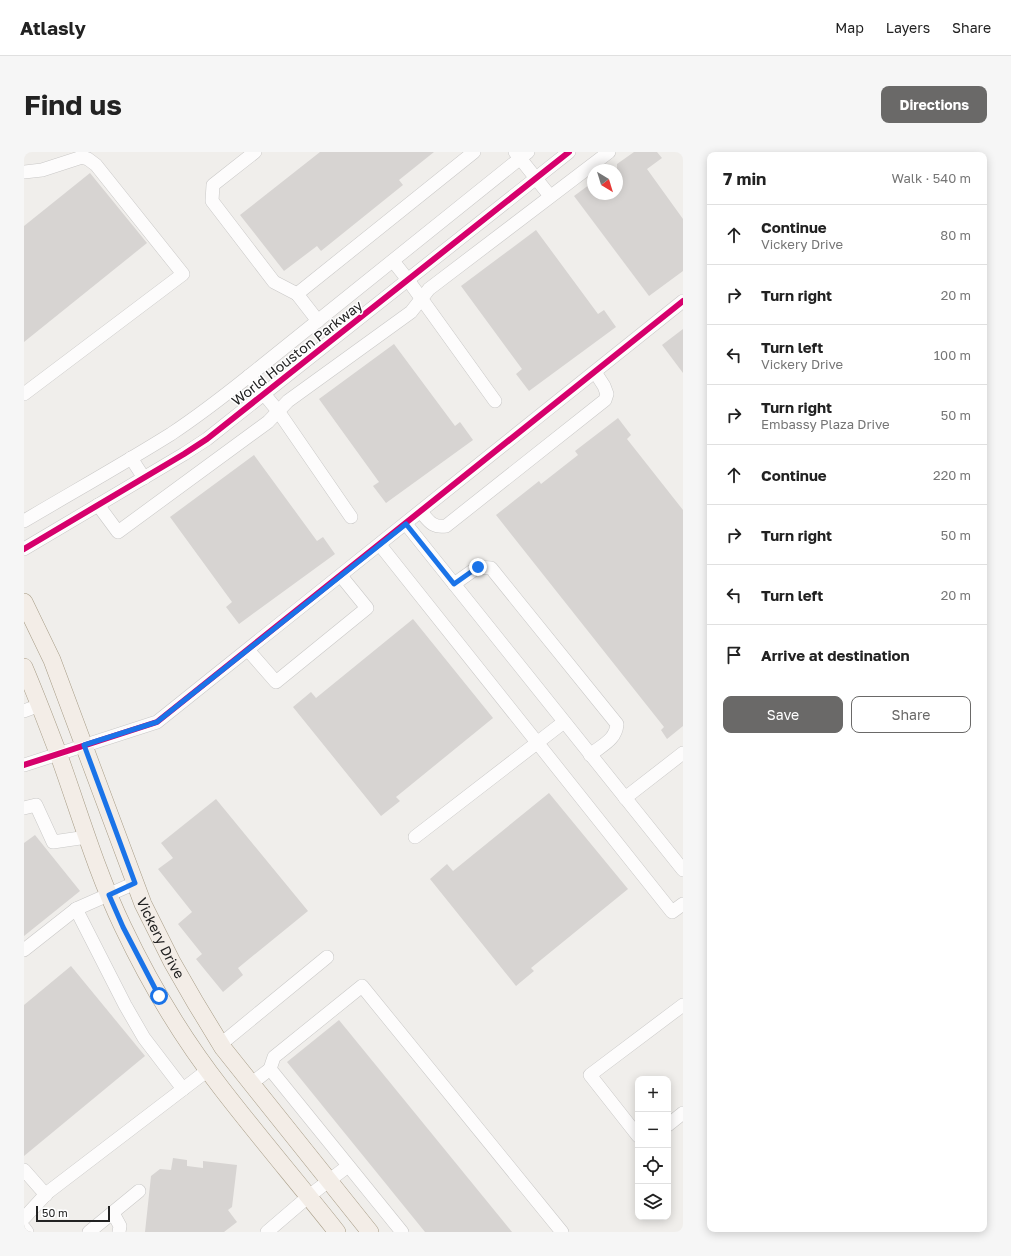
<!DOCTYPE html>
<html lang="en">
<head>
<meta charset="utf-8">
<style>
  body { margin:0; font-family:"Golos Text",sans-serif; background:#f6f6f6; color:#222 }
  .controls { position:absolute; right:12px; bottom:12px; display:grid; overflow:hidden; border-radius:8px; box-shadow:0 2px 10px #0003 }
  .controls button { width:36px; height:36px; display:grid; place-items:center; padding:0; border:0; border-bottom:1px solid #e0e0e0; background:#fff; color:#222; font:20px sans-serif }
  .compass { position:absolute; left:563px; top:12px; width:36px; height:36px; border-radius:50%; background:#fff; box-shadow:0 2px 10px #0003; rotate:142deg }
  .scale { position:absolute; left:12px; bottom:10px; width:74px; box-sizing:border-box; padding-left:4px; border:2px solid #222; border-top:0; font-size:11px; line-height:14px; white-space:nowrap; color:#222; -webkit-text-stroke:3px #fff; paint-order:stroke }
  .stop { position:absolute; width:12px; height:12px; margin:-9px; border:3px solid #1a73e8; border-radius:50%; background:#fff }
  .stop.end { background:#1a73e8; border-color:#fff; box-shadow:0 1px 4px #0008 }
  .list { margin:0; padding:0; list-style:none }
  h2 { display:flex; justify-content:space-between; align-items:center; height:52px; margin:0; padding:0 16px; font-size:17px }
  h2 small { font-size:13px; font-weight:400; color:#767676 }
  .list li { display:grid; grid-template-columns:26px 1fr auto; gap:12px; align-items:center; box-sizing:border-box; height:60px; padding:0 16px; border-top:1px solid #e0e0e0 }
  .list b { display:block; font-size:15px; white-space:nowrap }
  .list p { margin:0; font-size:13px; white-space:nowrap; color:#767676 }
  .list em { font-size:13px; font-style:normal; color:#767676 }
  .actions { display:flex; gap:8px; padding:12px 16px }
  .actions a { flex:1; padding:9px 0; border:1px solid #6a6968; border-radius:8px; text-align:center; font-size:14px; color:#6a6968 }
  .actions .main { background:#6a6968; color:#fff }
  .icon { flex:none; width:22px; height:22px; fill:none; stroke:currentColor; stroke-width:2; stroke-linecap:round; stroke-linejoin:round }
  .map { position:relative; flex:none; width:659px; height:1080px; overflow:hidden; border-radius:8px }
  header { display:flex; align-items:center; gap:24px; box-sizing:border-box; height:56px; padding:0 20px; background:#fff; border-bottom:1px solid #e0e0e0 }
  header strong { font-size:19px }
  nav { display:flex; gap:22px; margin-inline-start:auto; font-size:14px }
  .intro { display:flex; align-items:center; justify-content:space-between; box-sizing:border-box; height:96px; padding:0 24px }
  h1 { margin:0; font-size:28px }
  .button { padding:10px 18px; border-radius:8px; background:#6a6968; color:#fff; font-size:14px; font-weight:700 }
  main { display:flex; gap:24px; padding:0 24px }
  aside { flex:1; background:#fff; border-radius:8px; box-shadow:0 2px 10px #0003 }
  .map>svg:first-child { display:block }
  .building { fill:#d7d4d2 }
  .lines { fill:none; stroke-linecap:round; stroke-linejoin:round }
  .minor-casing { stroke:#c9c8c7; stroke-width:14 }
  .major-casing { stroke:#a79c86; stroke-width:18 }
  .minor { stroke:#fdfcfc; stroke-width:13 }
  .major { stroke:#f3ede7; stroke-width:17 }
  .cycleway-casing { stroke:#fff; stroke-width:8 }
  .cycleway { stroke:#d6006c; stroke-width:6 }
  .route { stroke:#1a73e8; stroke-width:5 }
  .labels { text-anchor:middle; stroke-width:3; stroke-linejoin:round; paint-order:stroke }
  .street-label { font-size:14px; fill:#222; stroke:#fff }
</style>
</head>
<body>
<header>
<strong>Atlasly</strong>
<nav><a>Map</a><a>Layers</a><a>Share</a></nav>
</header>
<div class="intro"><h1>Find us</h1><a class="button">Directions</a></div>
<main>
<div class="map">
<svg width="659" height="1080" viewBox="0 0 659 1080">
  <rect width="100%" height="100%" fill="#f0eeeb"/>
  <g class="building">
    <path d="M296,0H410L375,28L379,33L297,99L293,94L260,119L216,63Z"/>
    <path d="M610,0H633L638,6L623,17L659,67V119L625,144L550,44L569,30V42H593V12Z"/>
    <path d="M66,21L123,91L0,190V74Z"/>
    <path d="M512,78L574,162L580,158L592,175L505,239L492,222L498,217L437,134Z"/>
    <path d="M659,177V221L638,193Z"/>
    <path d="M370,192L431,274L436,270L449,288L362,351L349,334L355,330L295,247Z"/>
    <path d="M594,266L607,283L603,287L659,358V574L643,587L637,578L640,575L472,363L515,329L517,332L554,303L551,299Z"/>
    <path d="M230,303L293,389L299,385L311,402L215,472L202,455L208,450L146,365Z"/>
    <path d="M389,467L469,566L372,645L376,649L357,664L269,555L287,540L292,546Z"/>
    <path d="M525,641L604,737L507,816L510,819L492,834L406,727L423,712L429,719Z"/>
    <path d="M192,647L284,759L214,816L219,823L199,840L172,807L178,802L154,772L168,760L134,717L149,706L137,691Z"/>
    <path d="M11,683L56,739L0,784V691Z"/>
    <path d="M47,814L121,904L0,1004V853Z"/>
    <path d="M315,868L488,1080H401L263,910Z"/>
    <path d="M149,1006L163,1008V1014L179,1016V1009L213,1013L208,1055L204,1058L213,1070L200,1080H121L127,1024L136,1017L147,1018Z"/>
  </g>
  <g class="lines">
    <defs>
      <g id="minor">
        <path d="M231,0L189,33L188,49L250,130L273,142L294,169"/>
        <path d="M491,0L526,44"/>
        <path d="M0,20L18,18L58,5L64,7L72,13L159,122L0,242"/>
        <path d="M369,109L384,128L471,249"/>
        <path d="M273,142L450,0"/>
        <path d="M225,224L254,259L327,365"/>
        <path d="M107,306L120,326"/>
        <path d="M74,353L94,380L244,270L264,249L387,160L405,137L585,0"/>
        <path d="M397,360C405,369 408,376 422,374L581,248L583,242L580,234L571,220"/>
        <path d="M0,369C49,340 99,312 147,282C174,264 200,244 225,224L504,0"/>
        <path d="M382,372L659,718"/>
        <path d="M356,393L648,760L659,752"/>
        <path d="M0,397L160,302L183,287L545,0"/>
        <path d="M430,432L454,415L467,416L593,572C592,588 578,593 566,603"/>
        <path d="M224,498L252,530L343,456L317,424"/>
        <path d="M0,559L16,553"/>
        <path d="M0,613L133,570L659,149"/>
        <path d="M601,646L659,601"/>
        <path d="M0,656L12,653L29,690L63,685"/>
        <path d="M391,685L540,570"/>
        <path d="M111,731L52,757L101,853L120,886L159,937"/>
        <path d="M0,798L52,757"/>
        <path d="M197,892L303,805"/>
        <path d="M246,917L250,905L338,834L538,1080"/>
        <path d="M227,932L246,917L378,1080"/>
        <path d="M644,973L659,961"/>
        <path d="M614,984L566,923L659,853"/>
        <path d="M0,1018L22,1043"/>
        <path d="M89,1061L96,1074L95,1080"/>
        <path d="M0,1066L23,1041L184,918"/>
        <path d="M0,1076L3,1080"/>
        <path d="M65,1080L115,1039"/>
        <path d="M243,1080L285,1044L324,1014"/>
      </g>
      <g id="major">
        <path id="s1" d="M0,450L28,508L119,752L148,810L171,850L199,896L346,1080"/>
        <path d="M0,515C12,543 23,572 34,601C55,659 72,719 99,775C126,832 159,887 198,937C235,985 275,1032 313,1080"/>
      </g>
    </defs>
    <use href="#minor" class="minor-casing"/>
    <use href="#major" class="major-casing"/>
    <use href="#minor" class="minor"/>
    <use href="#major" class="major"/>
    <defs>
      <g id="cycleway">
        <path d="M0,397L160,302L183,287L545,0"/>
        <path d="M0,613L133,570L659,149"/>
      </g>
    </defs>
    <use href="#cycleway" class="cycleway-casing"/>
    <use href="#cycleway" class="cycleway"/>
  </g>
  <g class="lines">
    <path class="route" d="M135,844L99,775L85,743L111,731L60,593L133,570L382,372L430,432L454,415"/>
  </g>
  <g class="labels">
    <g class="street-label">
      <text transform="translate(273 201) rotate(-38)" y="5">World Houston Parkway</text>
      <text dy="5" stroke="none"><textPath href="#s1" startOffset="363">Vickery Drive</textPath></text>
    </g>
  </g>
</svg>
<div class="controls">
<button>+</button>
<button>−</button>
<button><svg class="icon" aria-label="locate" viewBox="0 0 24 24"><circle cx="12" cy="12" r="6"/><path d="M12 2v4M12 18v4M2 12h4M18 12h4"/></svg></button>
<button><svg class="icon" aria-label="layers" viewBox="0 0 24 24"><path d="M12 4l9 5-9 5-9-5zM3 14l9 5 9-5"/></svg></button>
</div>
<svg class="compass" viewBox="-18 -18 36 36"><path d="M0-13l5 13h-10z" fill="#e53935"/><path d="M0 13l5-13h-10z" fill="#767676"/></svg>
<div class="scale">50 m</div>
<div class="stop" style="left:135px;top:844px"></div>
<div class="stop end" style="left:454px;top:415px"></div>
</div>
<aside>
<h2>7 min<small>Walk · 540 m</small></h2>
<ul class="list">
<li><svg class="icon" aria-label="ahead" viewBox="0 0 24 24"><path d="M12 20V5M6 11l6-6 6 6"/></svg><div><b>Continue</b><p>Vickery Drive</p></div><em>80 m</em></li>
<li><svg class="icon" aria-label="right" viewBox="0 0 24 24"><path d="M7 20v-9h11M14 6l5 5-5 5"/></svg><div><b>Turn right</b></div><em>20 m</em></li>
<li><svg class="icon" aria-label="left" viewBox="0 0 24 24"><path d="M17 20v-9H6M10 6l-5 5 5 5"/></svg><div><b>Turn left</b><p>Vickery Drive</p></div><em>100 m</em></li>
<li><svg class="icon" aria-label="right" viewBox="0 0 24 24"><path d="M7 20v-9h11M14 6l5 5-5 5"/></svg><div><b>Turn right</b><p>Embassy Plaza Drive</p></div><em>50 m</em></li>
<li><svg class="icon" aria-label="ahead" viewBox="0 0 24 24"><path d="M12 20V5M6 11l6-6 6 6"/></svg><div><b>Continue</b></div><em>220 m</em></li>
<li><svg class="icon" aria-label="right" viewBox="0 0 24 24"><path d="M7 20v-9h11M14 6l5 5-5 5"/></svg><div><b>Turn right</b></div><em>50 m</em></li>
<li><svg class="icon" aria-label="left" viewBox="0 0 24 24"><path d="M17 20v-9H6M10 6l-5 5 5 5"/></svg><div><b>Turn left</b></div><em>20 m</em></li>
<li><svg class="icon" aria-label="arrive" viewBox="0 0 24 24"><path d="M6 21V4h12l-3 4 3 4H6"/></svg><div><b>Arrive at destination</b></div></li>
</ul>
<div class="actions"><a class="main">Save</a><a>Share</a></div>
</aside>
</main>
</body>
</html>
